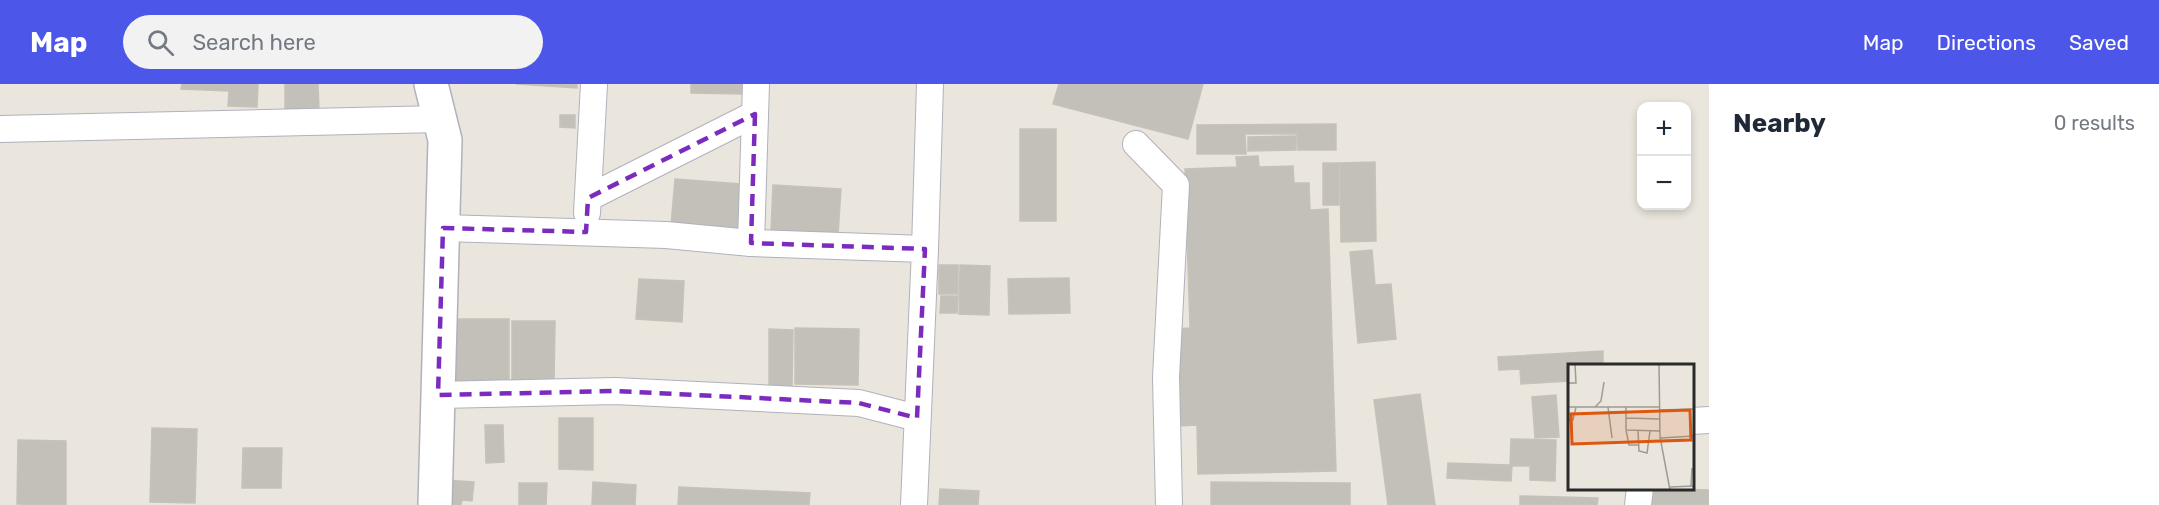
<!DOCTYPE html>
<html lang="en">
<head>
<meta charset="utf-8">
<style>
  body { margin:0; font-family:Rubik,sans-serif; background:#f2f2f3; color:#1f2937 }
  .controls { position:absolute; right:18px; top:18px; display:grid; overflow:hidden; border-radius:12px; box-shadow:0 3px 9px #0003 }
  .controls button { width:54px; height:54px; display:grid; place-items:center; padding:0; border:0; border-bottom:2px solid #e0e1e3; background:#fff; color:#1f2937; font:30px sans-serif }
  .list { margin:0; padding:0; list-style:none }
  h2 { display:flex; justify-content:space-between; align-items:center; height:78px; margin:0; padding:0 24px; font-size:26px }
  h2 small { font-size:20px; font-weight:400; color:#747a83 }
  .icon { flex:none; width:33px; height:33px; fill:none; stroke:currentColor; stroke-width:2; stroke-linecap:round; stroke-linejoin:round }
  .map { position:relative; flex:none; width:1709px; height:421px; overflow:hidden }
  header { display:flex; align-items:center; gap:36px; box-sizing:border-box; height:84px; padding:0 30px; background:#4c56e8; color:#fff }
  header strong { font-size:28px }
  nav { display:flex; gap:33px; margin-inline-start:auto; font-size:21px }
  .search { width:420px; height:54px; background:#f2f2f3; display:flex; align-items:center; gap:15px; box-sizing:border-box; padding:0 21px; border-radius:33px; color:#747a83; font-size:22px }
  main { display:flex }
  aside { flex:1; background:#fff }
  .map>svg:first-child { display:block }
  .building { fill:#c3c0b9; stroke:#c6c2b7; stroke-width:1.5 }
  .lines { fill:none; stroke-linecap:round; stroke-linejoin:round }
  .minor-casing { stroke:#b1b1bc; stroke-width:28 }
  .tertiary-casing { stroke:#b1b1bc; stroke-width:36 }
  .minor { stroke:#fff; stroke-width:26 }
  .tertiary { stroke:#fff; stroke-width:33 }
  .marked { fill:none; stroke:#7b2cbf; stroke-width:4.5; stroke-dasharray:12 8; stroke-linejoin:round }
  .inset-road { fill:none; stroke:#9d9b95; stroke-width:1.5 }
  .view { fill:#de570e; fill-opacity:0.15; stroke:#de570e; stroke-width:3 }
  .inset-edge { fill:none; stroke:#2a2a2a; stroke-width:3 }
</style>
</head>
<body>
<header>
<strong>Map</strong>
<div class="search"><svg class="icon" aria-label="search" viewBox="0 0 24 24"><circle cx="10" cy="10" r="6"/><path d="M15 15l6 6"/></svg>Search here</div>
<nav><a>Map</a><a>Directions</a><a>Saved</a></nav>
</header>
<main>
<div class="map">
<svg width="1709" height="421" viewBox="0 0 1709 421">
  <rect width="100%" height="100%" fill="#eae6dd"/>
  <g class="building">
    <path d="M182,0H258L257,23L228,22L229,7L181,5Z"/>
    <path d="M285,0H318L319,26L285,27Z"/>
    <path d="M516,0H577V4Z"/>
    <path d="M691,0H742V10L691,9Z"/>
    <path d="M1059,0H1203L1188,55L1053,20Z"/>
    <path d="M560,31H575V44L560,43Z"/>
    <path d="M1336,40V66H1298L1297,50H1245L1246,70H1197V41Z"/>
    <rect x="1020" y="45" width="36" height="92"/>
    <path d="M1296,52V66L1248,67V53Z"/>
    <path d="M1258,72L1259,83L1293,82L1294,99H1309L1310,126L1328,125L1336,387L1198,390L1197,341L1178,342L1175,245L1190,244L1185,85L1237,83L1236,73Z"/>
    <path d="M1375,78L1376,157L1341,158L1340,79Z"/>
    <rect x="1323" y="79" width="16" height="42"/>
    <path d="M675,95L741,100L738,145L671,141Z"/>
    <path d="M773,101L841,105L838,151L771,147Z"/>
    <path d="M1372,166L1375,201L1391,200L1396,255L1358,259L1350,168Z"/>
    <rect x="939" y="181" width="19" height="29"/>
    <path d="M960,181L990,182L989,231L959,230Z"/>
    <path d="M1069,194L1070,229L1009,230L1008,195Z"/>
    <path d="M639,195L684,197L682,238L636,235Z"/>
    <path d="M941,212H958L957,229H940Z"/>
    <path d="M455,235H509V303H456Z"/>
    <path d="M512,237H555L554,299H512Z"/>
    <path d="M795,244L859,245L858,301L795,300Z"/>
    <path d="M769,245L793,246L792,302H769Z"/>
    <path d="M1603,267V282H1570V297L1521,300L1520,285L1499,286L1498,273Z"/>
    <path d="M1420,310L1435,421H1388L1374,316Z"/>
    <path d="M1556,311L1559,353L1535,354L1532,313Z"/>
    <path d="M559,334H593V386L559,385Z"/>
    <path d="M485,341H503L504,378L486,379Z"/>
    <path d="M152,344L197,345L195,419L150,418Z"/>
    <path d="M1511,355L1556,356L1555,397L1530,396V382H1512L1511,397L1447,394L1448,379L1510,381Z"/>
    <path d="M18,356L66,357V421L17,420Z"/>
    <path d="M243,364H282L281,404H242Z"/>
    <path d="M445,396L474,398L472,417L462,416L461,421H443Z"/>
    <path d="M593,398L636,401L635,421H592Z"/>
    <path d="M1211,398L1350,399V421H1211Z"/>
    <path d="M519,399H547L546,421H519Z"/>
    <path d="M679,403L810,409L809,421H678Z"/>
    <path d="M1649,404L1709,406V421H1648Z"/>
    <path d="M940,405L979,407L978,421H939Z"/>
    <path d="M1520,412L1598,414L1597,421H1520Z"/>
  </g>
  <g class="lines">
    <defs>
      <g id="minor">
        <path d="M0,45L440,35"/>
        <path d="M1136,60L1176,101L1166,293L1169,421"/>
        <path d="M588,114L755,30"/>
        <path d="M587,129L594,0"/>
        <path d="M443,144L666,151L751,159L925,165L914,421"/>
        <path d="M751,159L756,0"/>
        <path d="M925,165L930,0"/>
        <path d="M438,311L615,307L859,319L917,334"/>
        <path d="M1692,337L1709,336"/>
        <path d="M1638,421L1640,404"/>
      </g>
      <path id="tertiary" d="M431,0L445,56L435,421"/>
    </defs>
    <use href="#minor" class="minor-casing"/>
    <use href="#tertiary" class="tertiary-casing"/>
    <use href="#minor" class="minor"/>
    <use href="#tertiary" class="tertiary"/>
  </g>
  <path class="marked" d="M755,30L751,159L925,165L917,334L859,319L615,307L438,311L443,144L586,148L588,114Z"/>
  <g transform="translate(1568 280)">
    <rect width="126" height="126" fill="#eae6dd"/>
    <path class="inset-road" d="M91,0L92,73L102,126M0,19H8L7,0M0,43H92M27,43L33,37L36,18M40,43L44,74M58,43V66L92,67M92,46L126,45M58,54L92,55M0,56H5L8,43M58,66L61,81H71M70,66L71,87L79,89L82,67M92,74L126,72M123,122L124,104M102,123L126,122"/>
    <path class="view" d="M122,46L123,76L4,80L3,50Z"/>
    <rect width="126" height="126" class="inset-edge"/>
  </g>
</svg>
<div class="controls">
<button>+</button>
<button>−</button>
</div>
</div>
<aside>
<h2>Nearby<small>0 results</small></h2>
<ul class="list">
</ul>
</aside>
</main>
</body>
</html>
